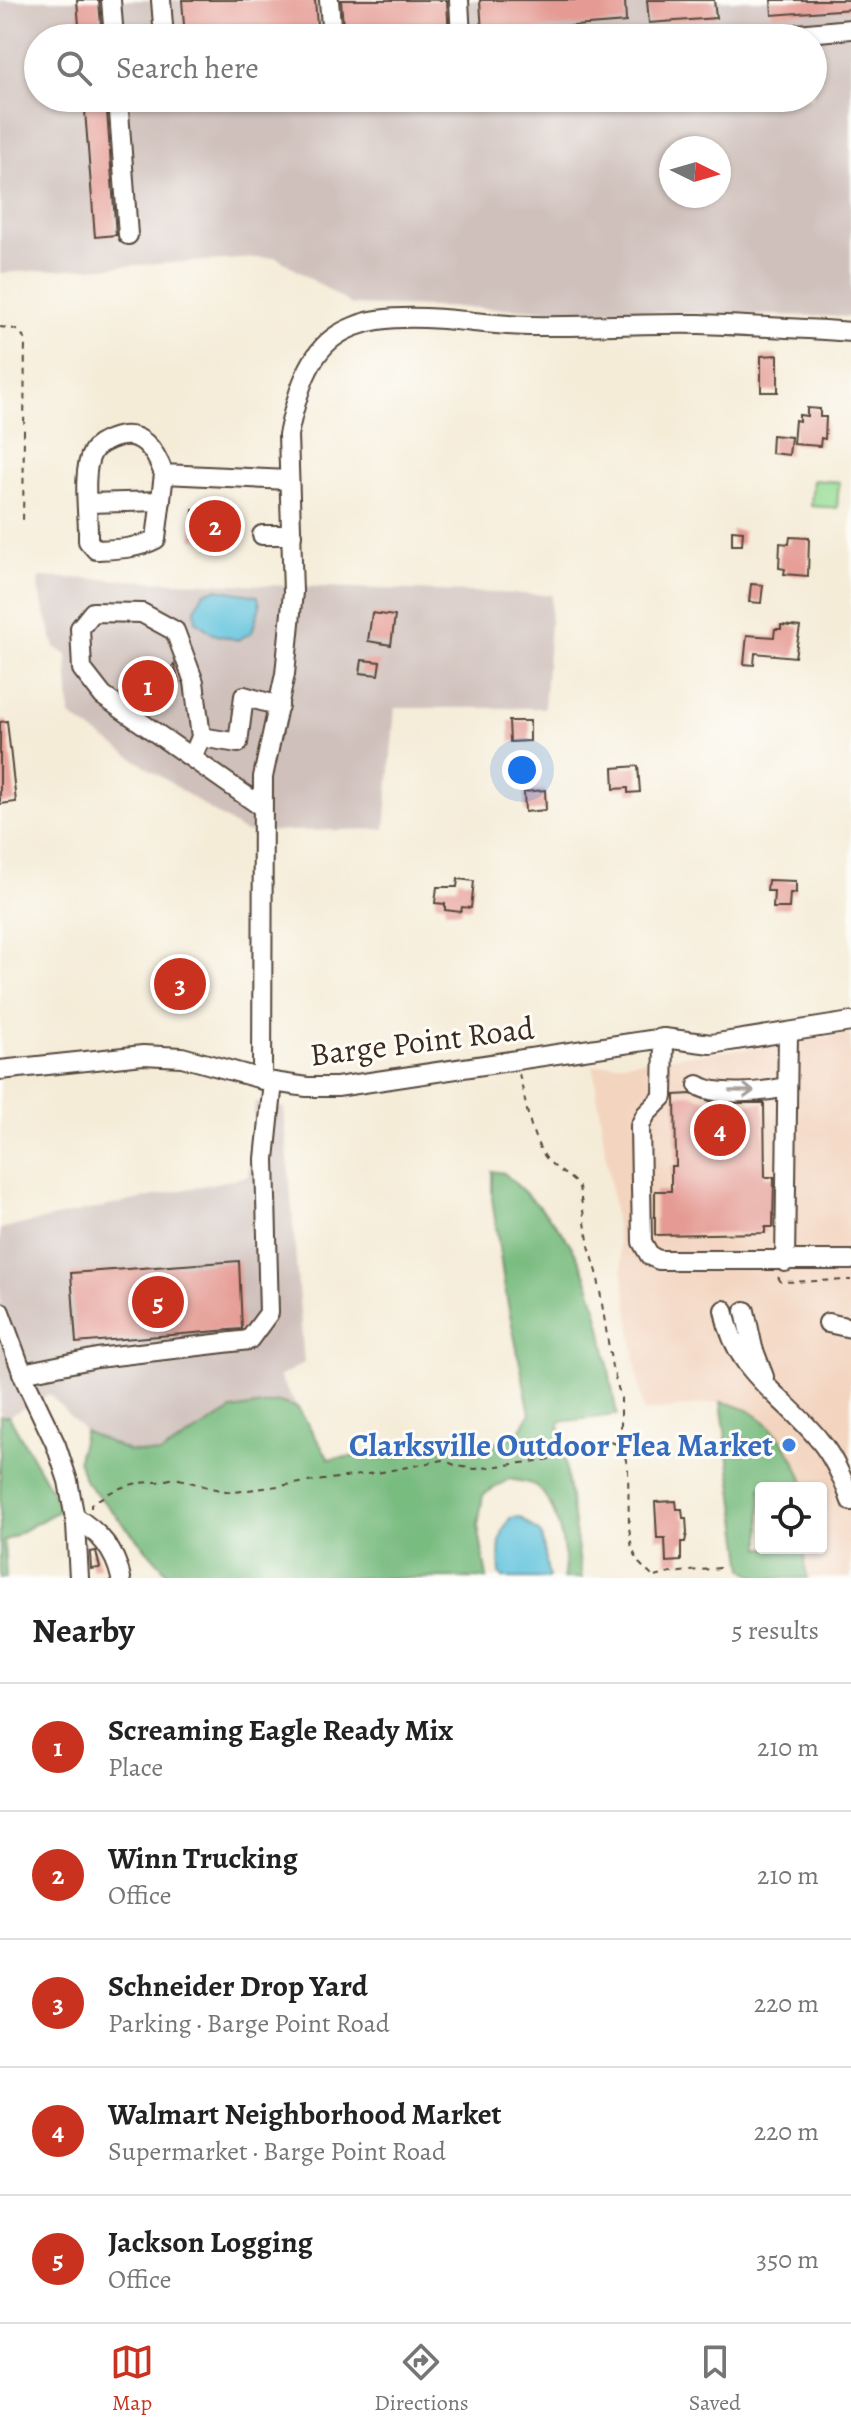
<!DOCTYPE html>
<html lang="en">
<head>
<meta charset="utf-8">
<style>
  body { margin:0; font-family:Alegreya,serif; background:#f6f6f6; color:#222 }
  .controls { position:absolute; right:24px; bottom:24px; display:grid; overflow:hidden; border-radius:8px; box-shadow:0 2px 6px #0004 }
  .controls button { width:72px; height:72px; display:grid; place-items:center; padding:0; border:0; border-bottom:2px solid #e0e0e0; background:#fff; color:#222; font:40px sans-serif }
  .compass { position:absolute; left:659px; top:136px; width:72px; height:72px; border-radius:50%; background:#fff; box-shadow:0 2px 6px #0004; rotate:95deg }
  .you { position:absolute; left:522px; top:770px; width:28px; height:28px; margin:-20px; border:6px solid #fff; border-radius:50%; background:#1a73e8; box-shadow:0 0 0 12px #1a73e833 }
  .badge { display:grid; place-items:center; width:52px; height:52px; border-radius:50%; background:#c8321e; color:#fff; font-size:26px; font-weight:700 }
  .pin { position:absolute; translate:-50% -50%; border:4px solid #fff; box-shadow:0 2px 8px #0006 }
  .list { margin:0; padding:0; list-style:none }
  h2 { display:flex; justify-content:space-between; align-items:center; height:104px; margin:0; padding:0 32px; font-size:34px }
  h2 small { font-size:26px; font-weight:400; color:#767676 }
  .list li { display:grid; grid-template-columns:52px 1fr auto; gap:24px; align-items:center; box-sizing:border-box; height:128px; padding:0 32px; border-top:2px solid #e0e0e0 }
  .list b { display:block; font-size:30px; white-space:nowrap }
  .list p { margin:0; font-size:26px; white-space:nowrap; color:#767676 }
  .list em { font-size:26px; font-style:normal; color:#767676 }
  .icon { flex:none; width:44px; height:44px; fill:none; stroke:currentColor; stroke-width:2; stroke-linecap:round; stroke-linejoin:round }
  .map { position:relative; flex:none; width:851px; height:1578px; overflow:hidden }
  .search { position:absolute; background:#fff; box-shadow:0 2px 6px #0004; left:24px; right:24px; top:24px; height:88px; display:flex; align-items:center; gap:20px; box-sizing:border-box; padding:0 28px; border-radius:44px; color:#767676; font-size:30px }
  .sheet { height:744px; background:#fff }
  nav { display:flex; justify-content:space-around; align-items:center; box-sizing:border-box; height:112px; border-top:2px solid #e0e0e0; background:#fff; font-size:22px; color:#767676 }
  nav a { display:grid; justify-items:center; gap:4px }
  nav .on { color:#c8321e }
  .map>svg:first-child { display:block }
  .built { fill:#f3d4bf; fill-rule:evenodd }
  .industrial { fill:#cfc0bb; fill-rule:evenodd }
  .green { fill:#97dd97; stroke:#69845a; stroke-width:2 }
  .forest { fill:#79bc80; stroke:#5a734f; stroke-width:2 }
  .water { fill:#5fc2dd; stroke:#4d767e; stroke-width:2 }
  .building { fill:#e59b94 }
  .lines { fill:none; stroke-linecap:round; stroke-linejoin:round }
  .minor-casing { stroke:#57473a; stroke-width:22 }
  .path { stroke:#57473a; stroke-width:2; stroke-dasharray:6 6; stroke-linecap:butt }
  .minor { stroke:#fff; stroke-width:18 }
  .oneway { stroke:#a79f9a }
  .shop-dot { fill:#3f7fe0; stroke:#fdfcf7; stroke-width:3 }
  .labels { text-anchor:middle; stroke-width:6; stroke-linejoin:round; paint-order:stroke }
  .street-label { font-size:32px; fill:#3b2a1e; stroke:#fdfcf7 }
  .shop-label { font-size:32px; font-weight:bold; fill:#366cbe; stroke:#fdfcf7; text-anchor:end }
</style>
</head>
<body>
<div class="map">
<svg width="851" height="1578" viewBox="0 0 851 1578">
  <rect width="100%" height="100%" fill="#fdfcf7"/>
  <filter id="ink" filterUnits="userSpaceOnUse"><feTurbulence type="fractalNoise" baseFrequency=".0125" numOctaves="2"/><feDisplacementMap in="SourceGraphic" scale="16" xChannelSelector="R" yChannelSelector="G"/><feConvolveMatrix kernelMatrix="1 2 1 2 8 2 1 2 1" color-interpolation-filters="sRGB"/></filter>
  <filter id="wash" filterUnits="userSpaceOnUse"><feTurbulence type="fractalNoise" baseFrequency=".006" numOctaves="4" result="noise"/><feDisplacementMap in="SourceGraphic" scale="32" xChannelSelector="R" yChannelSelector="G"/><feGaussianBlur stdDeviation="1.8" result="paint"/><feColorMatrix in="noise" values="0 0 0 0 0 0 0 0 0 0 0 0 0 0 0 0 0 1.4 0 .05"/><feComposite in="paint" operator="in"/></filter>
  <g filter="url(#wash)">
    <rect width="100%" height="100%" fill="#f5ecd8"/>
    <path class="built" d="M851,1033V1578H758L744,1569L721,1402L643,1412L593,1066L770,1046ZM761,1488H821V1548H761Z"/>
    <g class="industrial">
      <path d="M0,0H851V317L352,305L276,257L0,273ZM38,38H813V98H38ZM671,148H719V196H671Z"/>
      <path d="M39,577L552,595L544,708H395L385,829L244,832L70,716L67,655L55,647L38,589Z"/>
      <path d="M255,1102L284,1108L304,1363L279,1377L298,1408L279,1402L232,1410L160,1454L128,1451L84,1431L49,1394L9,1416H0V1229L248,1176Z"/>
    </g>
    <path class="green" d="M813,480L839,482L837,508L811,506Z"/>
    <g class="forest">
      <path d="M492,1171L504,1173C523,1191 545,1210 561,1231C600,1281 605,1355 617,1415L559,1422L582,1578H563C570,1556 555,1497 534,1485C527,1481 516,1481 509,1479L483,1495L478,1526L487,1578H168L166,1571L84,1480L78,1459L84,1431L128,1451L160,1454L232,1410L279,1402L298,1408L329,1459L500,1442L518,1435L530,1413L505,1290L492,1198Z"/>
      <path d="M721,1402C768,1409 792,1447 806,1488H761V1548H805L804,1565L808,1578H759L744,1569Z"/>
      <path d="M0,1416H9L62,1509L4,1541L6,1578H0Z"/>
    </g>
    <g class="water">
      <path d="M217,589L258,596L260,606L252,632L238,640L213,634L196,621L195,609L204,592Z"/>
      <path d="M520,1517L541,1534L549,1578H503L500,1574C499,1553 497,1535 510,1518Z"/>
    </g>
    <g id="blocks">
      <g class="building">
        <path d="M77,0H99L102,38H80Z"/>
        <path d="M182,0H315L318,38H185Z"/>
        <path d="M341,0H447L449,38H344Z"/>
        <path d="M480,0H625L626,22L482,33Z"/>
        <path d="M647,0H714L716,18L649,23Z"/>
        <path d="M771,0H851V9L772,15Z"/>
        <path d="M84,98H106L116,235L95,237Z"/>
        <path d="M778,355V392H761V356Z"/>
        <path d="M807,408L820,409V417H826L825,439L821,438L820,446L793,444L795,420L799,421V415L807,416Z"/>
        <path d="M772,435L791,437L789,455L771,453Z"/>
        <path d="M193,510L239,512L237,541L192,539Z"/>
        <path d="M732,530L743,531L742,545H732Z"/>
        <path d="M790,537L809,538L808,576L784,574L785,569L779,568L780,543L789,544Z"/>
        <path d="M751,584L763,585L761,603L749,602Z"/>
        <path d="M372,613L395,616L391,645L368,641Z"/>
        <path d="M781,625L800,627L795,657L755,653L754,665L744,664L747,635L774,637L775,629H781Z"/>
        <path d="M362,660L380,662L378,675L360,673Z"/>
        <path d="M174,664L179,682L169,702L164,700L161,705L150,700L145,711L133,703L137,694L134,693L150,666L166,675Z"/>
        <path d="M7,721L16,802L0,804V722Z"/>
        <path d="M509,721H530V741L510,742Z"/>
        <path d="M638,766L640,792L628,793V788L614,789L613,768Z"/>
        <path d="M545,790L546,810L525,812L524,792Z"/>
        <path d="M458,879L474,881L471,908L462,907L461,912L445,910V904L435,903L437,887H457Z"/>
        <path d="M768,880L796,881V893H790L789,908H773L774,891H767Z"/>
        <path d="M691,1094L715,1103H764L765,1177H774L773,1227H765V1233L655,1235V1191H671V1166H676L675,1095Z"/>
        <path d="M239,1261L242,1329L76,1343L71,1273Z"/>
        <path d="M676,1501L677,1509H682L683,1518H686L687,1533L685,1542H681V1561L666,1562L665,1538H657L655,1502Z"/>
        <path d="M96,1551L100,1568L91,1569L90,1552Z"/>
      </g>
    </g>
  </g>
  <g filter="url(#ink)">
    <use href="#blocks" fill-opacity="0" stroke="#57473a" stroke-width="2"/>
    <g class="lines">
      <defs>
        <g id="minor">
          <path d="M111,0L114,38"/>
          <path d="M161,0L164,38"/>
          <path d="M329,0L332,38"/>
          <path d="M459,0L461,38"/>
          <path d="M754,38L851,29"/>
          <path d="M118,98L128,235"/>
          <path d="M195,98H206"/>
          <path d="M164,474C155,450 141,427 111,439C104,442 96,445 92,453C82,471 88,512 88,533V541L96,550C117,549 137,549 156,539L164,474L289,480"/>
          <path d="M88,503L161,501"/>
          <path d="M262,535H292"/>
          <path d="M201,737L238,743L244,696L279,706"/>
          <path d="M192,758L201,737L194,682L175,631L142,613L93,612L80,628L82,669L103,696L262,807"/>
          <path d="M664,1038L663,1097L646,1114L640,1126L642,1242L650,1256L659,1260H851"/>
          <path d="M0,1070L143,1055L182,1057L273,1082L307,1087H337L664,1038L711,1044L851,1022"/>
          <path d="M262,1080L263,777L285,674L293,592L288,435C295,403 305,359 333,338C345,329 363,322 378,320C427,313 479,325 529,326C586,327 643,323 699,324C750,326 801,328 851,332"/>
          <path d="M698,1085C716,1097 765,1092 786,1087"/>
          <path d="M785,1262L788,1033"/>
          <path d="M724,1310C736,1375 783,1394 820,1441C834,1458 844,1481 851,1501"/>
          <path d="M745,1311L753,1348L764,1377"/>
          <path d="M0,1312L25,1380L56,1445L68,1481L76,1524L79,1578"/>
          <path d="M828,1323L851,1328"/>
          <path d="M22,1373L97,1358L249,1340L269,1313L265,1159L273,1082"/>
          <path d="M75,1517C99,1532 115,1550 121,1578"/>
        </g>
      </defs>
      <use href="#minor" class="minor-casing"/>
      <g class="path">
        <path d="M0,327C12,328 20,328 25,340L23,525"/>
        <path d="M519,1074C526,1101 529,1135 546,1158C555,1170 570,1175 579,1187L589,1246L597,1272L612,1367L621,1398V1439L628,1469L629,1527L632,1549L639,1563L654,1578"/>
        <path d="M778,1277L781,1282L851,1280"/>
        <path d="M91,1508V1504C113,1490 128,1482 155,1482C164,1482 170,1477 179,1479C198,1484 214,1490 234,1492L382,1472L443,1460L457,1466L475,1469L537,1461L556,1458L598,1438L623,1446"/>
        <path d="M655,1577L670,1573L720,1568"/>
      </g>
      <use href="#minor" class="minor"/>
    </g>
    <defs><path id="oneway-shaft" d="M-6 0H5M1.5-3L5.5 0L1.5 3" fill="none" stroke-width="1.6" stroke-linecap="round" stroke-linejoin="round" transform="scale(2)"/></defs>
    <use class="oneway" href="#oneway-shaft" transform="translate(742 1091) rotate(1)"/>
  </g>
  <circle class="shop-dot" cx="789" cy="1445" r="8"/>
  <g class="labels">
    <g class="street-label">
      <text transform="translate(422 1041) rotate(-7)" y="11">Barge Point Road</text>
    </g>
    <g class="shop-label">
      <text x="773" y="1456">Clarksville Outdoor Flea Market</text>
    </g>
  </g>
</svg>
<div class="controls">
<button><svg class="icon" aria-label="locate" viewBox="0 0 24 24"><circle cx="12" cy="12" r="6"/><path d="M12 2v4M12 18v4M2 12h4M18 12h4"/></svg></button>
</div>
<svg class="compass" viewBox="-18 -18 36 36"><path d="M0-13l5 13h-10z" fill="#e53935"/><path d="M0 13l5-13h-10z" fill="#767676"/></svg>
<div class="you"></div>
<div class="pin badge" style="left:148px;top:686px">1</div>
<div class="pin badge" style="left:215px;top:526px">2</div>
<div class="pin badge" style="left:180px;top:984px">3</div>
<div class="pin badge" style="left:720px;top:1130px">4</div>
<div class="pin badge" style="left:158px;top:1302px">5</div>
<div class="search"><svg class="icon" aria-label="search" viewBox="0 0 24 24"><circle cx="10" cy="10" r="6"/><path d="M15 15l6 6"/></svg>Search here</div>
</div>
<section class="sheet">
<h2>Nearby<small>5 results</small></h2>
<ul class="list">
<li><span class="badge">1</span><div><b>Screaming Eagle Ready Mix</b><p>Place</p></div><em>210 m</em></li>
<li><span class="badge">2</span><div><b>Winn Trucking</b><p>Office</p></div><em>210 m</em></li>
<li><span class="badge">3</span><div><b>Schneider Drop Yard</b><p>Parking · Barge Point Road</p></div><em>220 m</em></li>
<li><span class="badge">4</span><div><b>Walmart Neighborhood Market</b><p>Supermarket · Barge Point Road</p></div><em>220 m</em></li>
<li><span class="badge">5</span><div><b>Jackson Logging</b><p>Office</p></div><em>350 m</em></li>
</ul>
</section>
<nav>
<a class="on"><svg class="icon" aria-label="map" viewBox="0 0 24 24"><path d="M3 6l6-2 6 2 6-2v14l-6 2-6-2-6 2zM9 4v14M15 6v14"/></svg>Map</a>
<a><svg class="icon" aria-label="directions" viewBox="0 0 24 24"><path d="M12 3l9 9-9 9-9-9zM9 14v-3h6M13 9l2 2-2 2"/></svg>Directions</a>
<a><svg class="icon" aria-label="saved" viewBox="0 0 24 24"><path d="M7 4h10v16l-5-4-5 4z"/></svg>Saved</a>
</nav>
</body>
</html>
